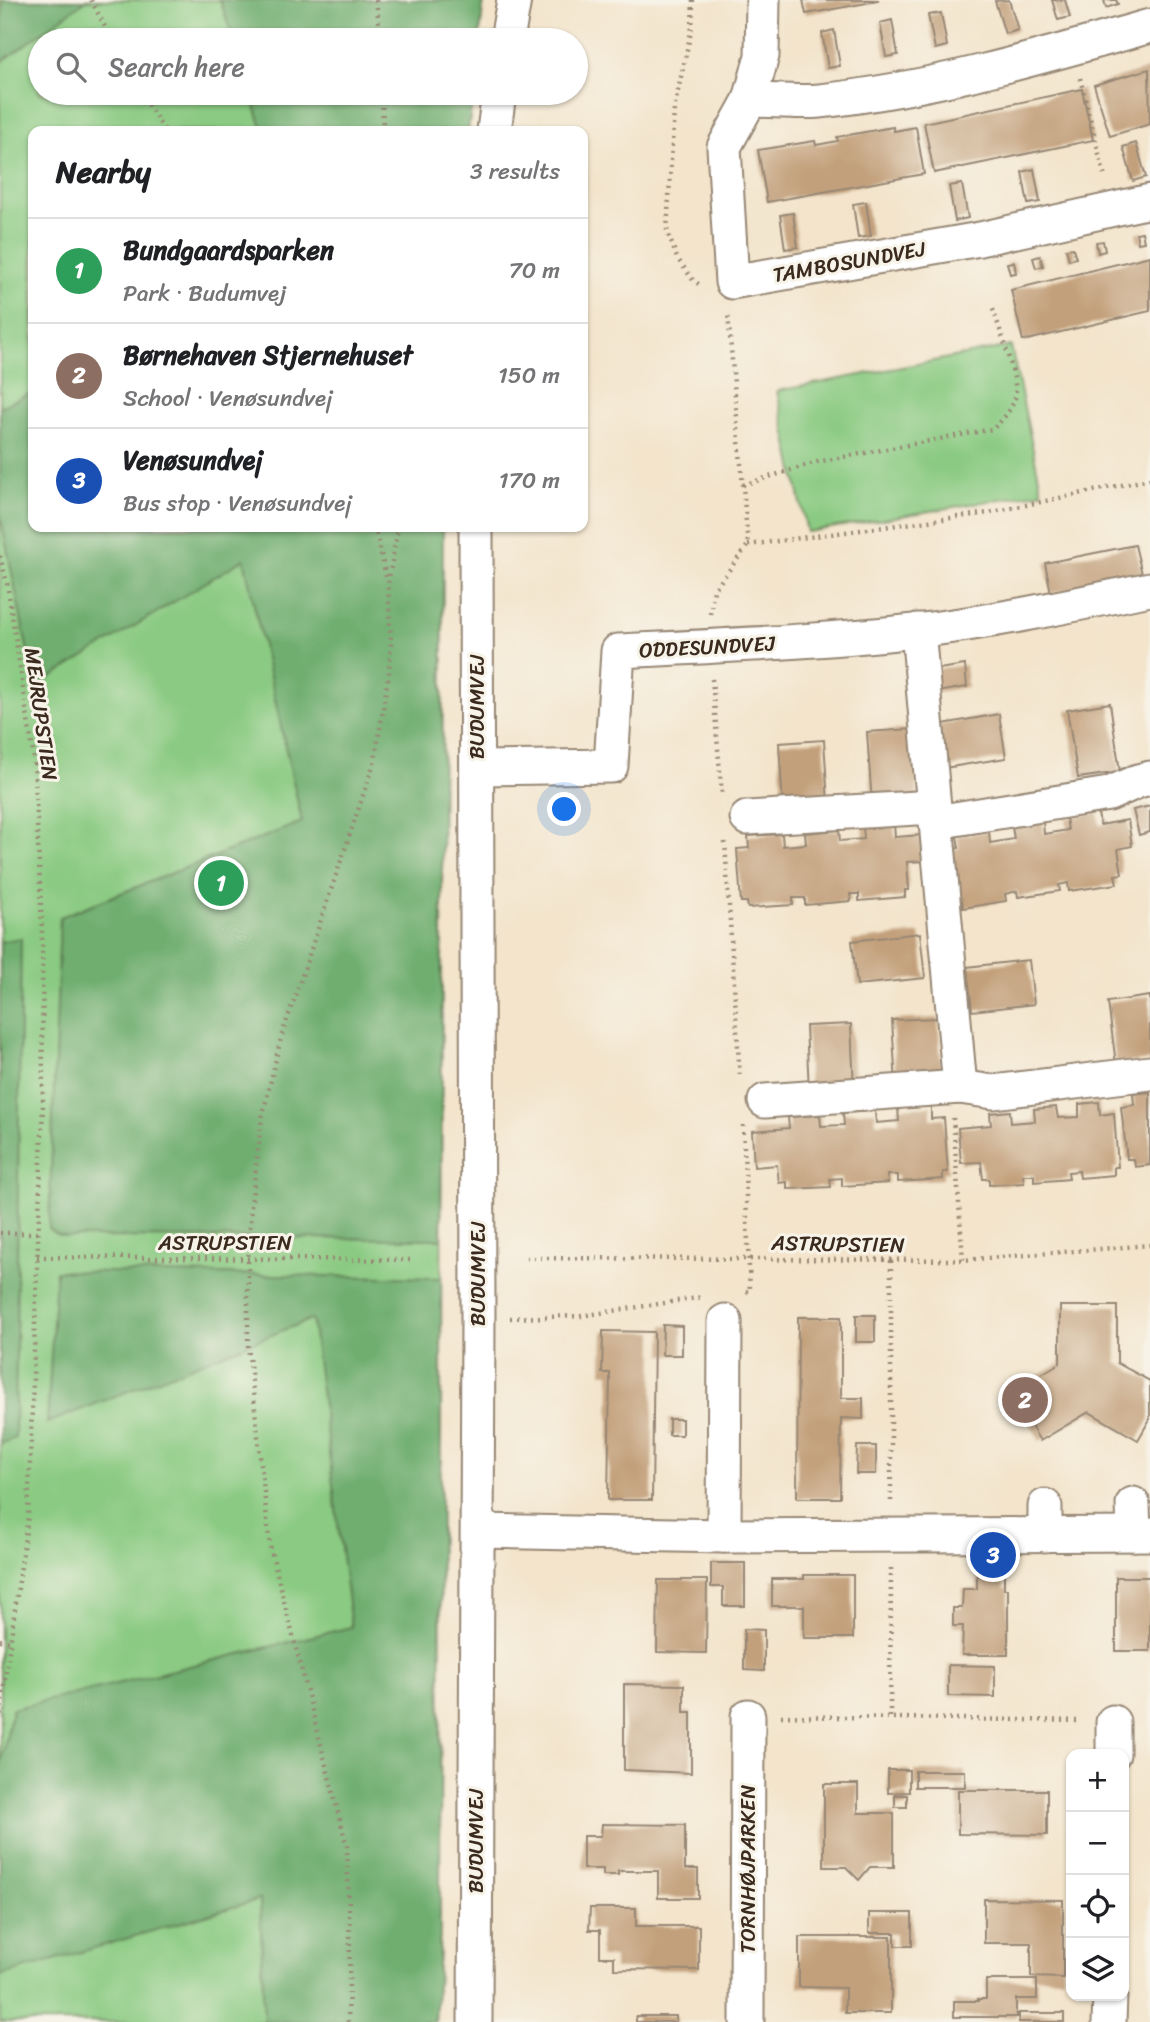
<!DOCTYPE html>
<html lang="en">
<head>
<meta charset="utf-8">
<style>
  body { margin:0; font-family:Sriracha,sans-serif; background:#f6f6f6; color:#202124 }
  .controls { position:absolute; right:21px; bottom:21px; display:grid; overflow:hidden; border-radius:14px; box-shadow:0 2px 5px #0004 }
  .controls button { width:63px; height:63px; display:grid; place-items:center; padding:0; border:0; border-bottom:2px solid #e0e0e0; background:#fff; color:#202124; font:35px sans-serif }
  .you { position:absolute; left:565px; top:810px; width:24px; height:24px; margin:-18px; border:5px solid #fff; border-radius:50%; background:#1a73e8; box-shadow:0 0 0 10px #1a73e833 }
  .badge { display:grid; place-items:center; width:46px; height:46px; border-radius:50%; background:#d93025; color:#fff; font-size:23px; font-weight:700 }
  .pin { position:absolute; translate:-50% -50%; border:4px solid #fff; box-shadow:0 2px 7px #0006 }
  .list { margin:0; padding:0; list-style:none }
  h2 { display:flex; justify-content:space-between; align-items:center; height:91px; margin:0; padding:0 28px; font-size:30px }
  h2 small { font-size:23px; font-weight:400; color:#757577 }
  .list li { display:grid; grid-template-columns:46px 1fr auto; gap:21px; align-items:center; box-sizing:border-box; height:105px; padding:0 28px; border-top:2px solid #e0e0e0 }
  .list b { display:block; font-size:26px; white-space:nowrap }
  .list p { margin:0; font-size:23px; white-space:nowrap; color:#757577 }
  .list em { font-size:23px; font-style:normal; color:#757577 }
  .icon { flex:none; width:38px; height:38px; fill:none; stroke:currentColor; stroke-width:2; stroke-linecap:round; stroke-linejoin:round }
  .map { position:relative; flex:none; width:1150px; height:2022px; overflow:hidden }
  .search { position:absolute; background:#fff; box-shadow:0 2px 5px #0004; left:28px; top:28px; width:560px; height:77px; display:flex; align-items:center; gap:18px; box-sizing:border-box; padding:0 24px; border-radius:38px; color:#757577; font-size:26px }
  .panel { position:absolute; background:#fff; box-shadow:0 2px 5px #0004; left:28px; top:126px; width:560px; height:406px; border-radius:14px }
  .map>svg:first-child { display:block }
  .green { fill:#8aca82; stroke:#627a50; stroke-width:2 }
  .forest { fill:#6fae70; stroke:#556c47; stroke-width:2 }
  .building { fill:#c3a07b }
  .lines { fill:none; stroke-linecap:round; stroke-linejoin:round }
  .minor-casing { stroke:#978774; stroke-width:37 }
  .path { stroke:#978774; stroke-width:4.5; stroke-dasharray:2 5; stroke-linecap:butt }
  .minor { stroke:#fff; stroke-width:33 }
  .labels { text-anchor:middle; stroke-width:6; stroke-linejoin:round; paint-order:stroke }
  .street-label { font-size:21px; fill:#3b2a1e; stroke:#f7f3e8 }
</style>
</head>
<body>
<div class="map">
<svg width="1150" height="2022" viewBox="0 0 1150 2022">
  <rect width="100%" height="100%" fill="#f7f3e8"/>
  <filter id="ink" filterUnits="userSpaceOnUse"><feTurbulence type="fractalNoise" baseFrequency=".0143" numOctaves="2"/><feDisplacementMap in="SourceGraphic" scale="14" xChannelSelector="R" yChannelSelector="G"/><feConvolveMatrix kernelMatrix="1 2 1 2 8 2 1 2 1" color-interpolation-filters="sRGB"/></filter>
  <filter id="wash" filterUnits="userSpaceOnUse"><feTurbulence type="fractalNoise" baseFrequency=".00686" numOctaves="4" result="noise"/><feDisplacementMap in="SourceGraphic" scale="28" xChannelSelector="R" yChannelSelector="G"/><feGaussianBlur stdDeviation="1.57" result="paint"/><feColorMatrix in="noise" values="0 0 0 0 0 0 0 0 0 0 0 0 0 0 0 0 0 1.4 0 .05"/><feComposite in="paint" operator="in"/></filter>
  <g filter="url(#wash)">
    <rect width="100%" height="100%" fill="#f3e4cb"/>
    <g class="green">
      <path d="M0,0H484L479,40H40V93H473L468,131H33V527H443L440,1931L435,2022H0Z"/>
      <path d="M1011,346L1042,492L807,532L777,391Z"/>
    </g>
    <g class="forest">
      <path d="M3,0H86L0,63Z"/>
      <path d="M220,0H484L479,40H234Z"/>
      <path d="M251,93H473L468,131H263Z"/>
      <path d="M33,392V527H443L441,1239L67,1237L56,1234L49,1229L60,917L302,822L244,559L35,687L0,514V407Z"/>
      <path d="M21,938L15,1438L0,1444V942Z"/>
      <path d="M56,1271L441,1278L440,1931L435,2022H264L260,1899L0,1976V1768L12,1709L351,1627L312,1319L47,1423Z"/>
    </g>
    <g id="blocks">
      <g class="building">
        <path d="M803,0H878V1L806,14Z"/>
        <path d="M1009,0L1018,30L1005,34L995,1Z"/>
        <path d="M1052,0H1065L1070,17L1058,20Z"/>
        <path d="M1104,0H1116L1118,4L1106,8Z"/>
        <path d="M941,13L947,46L935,49L928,15Z"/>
        <path d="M892,20L898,55L886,57L880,23Z"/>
        <path d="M834,30L840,66L828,68L822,33Z"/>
        <path d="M1149,69L1150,124L1110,136L1094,85Z"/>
        <path d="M1082,89L1093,140L934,173L924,123Z"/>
        <path d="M893,127L894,131L916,127L924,174L767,202L758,150L815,141L816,145L838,141L837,137Z"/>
        <path d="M1136,143L1146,177L1133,181L1123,147Z"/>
        <path d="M1034,169L1040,202L1028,204L1022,172Z"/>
        <path d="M962,184L968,218L955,221L949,186Z"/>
        <path d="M866,202L871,236L858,238L853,204Z"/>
        <path d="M793,213L798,247L785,249L780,215Z"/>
        <path d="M1142,232L1144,242L1138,243L1136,233Z"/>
        <path d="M1103,241L1105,251L1098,253L1096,242Z"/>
        <path d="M1073,248L1076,258L1069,260L1066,249Z"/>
        <path d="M1040,256L1043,266L1036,268L1033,258Z"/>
        <path d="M1150,256V311L1023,341L1011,290Z"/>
        <path d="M1014,262L1016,273L1010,274L1007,263Z"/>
        <path d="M1135,545L1142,574L1051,593L1045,563Z"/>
        <path d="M965,665L967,687L937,692L932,670Z"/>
        <path d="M1110,703L1120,772L1078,778L1067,710Z"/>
        <path d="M999,714L1006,758L944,768L937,725Z"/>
        <path d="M913,729L918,800L872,804L867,732Z"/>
        <path d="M824,740L828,803L783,806L779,743Z"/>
        <path d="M1150,806V832L1139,835L1133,810Z"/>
        <path d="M1098,813L1100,825L1128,820L1132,846L1118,849L1122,874L1115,875L1117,884L1069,891L1068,883L1059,885L1060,891L1018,897L1017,891L1005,894L1006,901L963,908L962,900L954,902L946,850L959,848L957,836L989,831L990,843L1014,839L1012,827L1043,822L1044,834L1068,830L1066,818Z"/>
        <path d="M894,824L895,837L922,835L924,861L907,862L909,890H905V897L859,901V894H850L851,901L805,905V898H793V905L748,908L747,902H741L737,849L749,848L748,836L782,834L783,846L806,844L805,833L839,830L840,841L864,839L863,826Z"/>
        <path d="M920,933L925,978L857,985L852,941Z"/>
        <path d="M1029,960L1034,1004L972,1011L967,967Z"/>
        <path d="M1150,996V1060L1116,1064L1108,1002Z"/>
        <path d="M938,1018L942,1082L896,1085L892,1020Z"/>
        <path d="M851,1024L854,1089L809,1091L806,1026Z"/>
        <path d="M1150,1092V1165L1135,1167L1134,1159H1127L1121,1107L1134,1105L1133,1094Z"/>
        <path d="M1099,1102L1100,1115L1114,1113L1118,1167H1114V1175L1080,1178L1079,1171L1068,1172L1069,1179L1034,1182V1175H1023L1024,1183L989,1185V1179H983L981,1162L961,1163L958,1128L991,1125L990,1113L1010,1111L1011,1123L1035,1121L1034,1109L1056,1107L1058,1118L1079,1117V1104Z"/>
        <path d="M931,1106V1119L944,1118L948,1172H943V1179L898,1182V1175H887L888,1183L842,1186V1178L830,1179L831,1187L787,1189V1182L779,1183L777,1165L754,1167L752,1131L789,1128L788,1117L820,1115L821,1126L844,1125L843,1113L875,1111L876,1123L899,1121L898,1108Z"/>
        <path d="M1060,1306H1117V1363L1150,1381V1419L1138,1440L1089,1412L1040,1441L1011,1392L1060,1363Z"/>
        <rect x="856" y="1315" width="19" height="27"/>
        <path d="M798,1317H841V1398H863V1419L841,1418L840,1498H797Z"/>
        <path d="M663,1325L682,1326V1355H662Z"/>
        <path d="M603,1331L654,1332L652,1500H608L610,1373H602Z"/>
        <rect x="669" y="1419" width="13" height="16"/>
        <path d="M857,1446H876V1474H856Z"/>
        <path d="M980,1558H994L993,1565L1004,1566V1589H1008V1655H962L963,1626H953V1608H962L963,1589H977V1564H980Z"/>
        <path d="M711,1563H745V1606H723V1587H711Z"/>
        <path d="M804,1575H853V1638H804V1606H772V1579H804Z"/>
        <rect x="1116" y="1577" width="34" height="74"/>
        <path d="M658,1580H707L706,1653L657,1652Z"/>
        <path d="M744,1629L764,1630V1671L744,1670Z"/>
        <path d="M948,1665L995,1666V1697L948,1696Z"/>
        <path d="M624,1684L684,1685V1712H691V1773L624,1770Z"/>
        <path d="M888,1770H909V1792L888,1793Z"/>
        <rect x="915" y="1771" width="50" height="16"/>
        <path d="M824,1784H858V1813H894V1867H870L859,1880L846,1867H824Z"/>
        <path d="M958,1790H1047V1835L958,1834Z"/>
        <rect x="895" y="1795" width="12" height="12"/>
        <path d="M602,1824L685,1825V1869H698V1898H658V1871H618V1875H603V1869H583V1836H601Z"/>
        <path d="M984,1899L1063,1900V1978L1031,1977V1943H984Z"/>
        <path d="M590,1908H636V1926H699V1970L614,1969V1957H600V1930H589Z"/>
        <path d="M869,1913H912V1946H895V1933H869Z"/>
        <path d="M799,1937H891V2013H845V1988L799,1987Z"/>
        <path d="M986,1980H1037V1999H1016V2017H954V2001H978V1999H986Z"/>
        <rect x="1019" y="2013" width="45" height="9"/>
        <rect x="636" y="2016" width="40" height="6"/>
      </g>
    </g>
  </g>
  <g filter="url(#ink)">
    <use href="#blocks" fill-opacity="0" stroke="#978774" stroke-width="2"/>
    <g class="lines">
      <defs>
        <g id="minor">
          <path d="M763,0L762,56L750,100L724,147L732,282L980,239L1150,201"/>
          <path d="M507,40L514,0"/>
          <path d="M750,100C773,100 797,103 820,101C931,89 1042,57 1150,26"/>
          <path d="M494,131L499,93"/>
          <path d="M918,630L934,807"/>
          <path d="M478,768L611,766L618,651C717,646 816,642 915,631C994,622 1072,605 1150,589"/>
          <path d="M747,818L934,807L936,822L1109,794L1138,781L1150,778"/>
          <path d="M936,822L960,1087"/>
          <path d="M765,1101L960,1087L993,1092L1150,1073"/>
          <path d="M1133,1504L1134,1534"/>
          <path d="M478,1531L724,1536L1150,1534"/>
          <path d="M1045,1535V1506"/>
          <path d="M724,1536L725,1321"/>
          <path d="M1113,1754V1722"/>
          <path d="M475,2022L478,1319L476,527"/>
          <path d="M747,2022L748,1716"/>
          <path d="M1109,2022L1110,1996"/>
        </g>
      </defs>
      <use href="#minor" class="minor-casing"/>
      <g class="path">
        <path d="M91,0L112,40"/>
        <path d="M376,0L381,40"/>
        <path d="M693,0L692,27L674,109L667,231L677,258L693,280L700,285"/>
        <path d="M1080,78L1105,178"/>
        <path d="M140,93L165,131"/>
        <path d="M382,93L383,131"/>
        <path d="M743,485L817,462L993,429C1002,420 1011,411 1015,398C1020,383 998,324 992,307"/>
        <path d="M375,527L387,581"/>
        <path d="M748,545L988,513L1150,479"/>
        <path d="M0,556L7,583L34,759L42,927L43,1104L28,1516L0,1716"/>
        <path d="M710,614L714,590L748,545L728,314"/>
        <path d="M712,679L722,795"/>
        <path d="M725,842L740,1078"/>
        <path d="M953,1118L963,1260"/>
        <path d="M743,1125L750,1291L743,1292"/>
        <path d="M0,1233H38"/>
        <path d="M37,1257L413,1260"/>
        <path d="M526,1258L963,1260L1150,1245"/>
        <path d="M891,1261V1502"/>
        <path d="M510,1318L581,1316L703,1297"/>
        <path d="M0,1640L12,1642"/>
        <path d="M781,1716L1080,1721"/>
        <path d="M890,1717L891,1567"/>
        <path d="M348,2022L350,1943L347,1847L270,1546L248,1346V1260L251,1207L262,1118L281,1038L375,760L389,672L391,643L388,584L398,527"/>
      </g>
      <use href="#minor" class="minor"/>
    </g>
  </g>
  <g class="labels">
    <g class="street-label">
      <text transform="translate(849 262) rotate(-10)" y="7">TAMBOSUNDVEJ</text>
      <text transform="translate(707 647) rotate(-3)" y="7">ODDESUNDVEJ</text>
      <text transform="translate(477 707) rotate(-90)" y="7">BUDUMVEJ</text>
      <text transform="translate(41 714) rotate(82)" y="7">MEJRUPSTIEN</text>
      <text x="225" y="1250">ASTRUPSTIEN</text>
      <text transform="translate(838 1244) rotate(1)" y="7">ASTRUPSTIEN</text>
      <text transform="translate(478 1274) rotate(-90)" y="7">BUDUMVEJ</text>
      <text transform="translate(476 1841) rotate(-90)" y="7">BUDUMVEJ</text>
      <text transform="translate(748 1869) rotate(-90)" y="7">TORNHØJPARKEN</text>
    </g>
  </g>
</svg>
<div class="controls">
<button>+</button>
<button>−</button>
<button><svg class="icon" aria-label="locate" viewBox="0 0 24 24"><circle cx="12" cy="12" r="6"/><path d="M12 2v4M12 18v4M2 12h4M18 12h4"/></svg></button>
<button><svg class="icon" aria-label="layers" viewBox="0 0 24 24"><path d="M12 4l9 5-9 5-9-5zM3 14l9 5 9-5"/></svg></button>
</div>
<div class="you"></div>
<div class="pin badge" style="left:221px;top:883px;background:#2e9e5b">1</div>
<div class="pin badge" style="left:1025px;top:1400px;background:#8d6e63">2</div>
<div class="pin badge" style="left:993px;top:1555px;background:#1a4fb4">3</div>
<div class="search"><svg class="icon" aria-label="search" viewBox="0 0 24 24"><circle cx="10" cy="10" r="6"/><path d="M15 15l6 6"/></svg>Search here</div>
<section class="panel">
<h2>Nearby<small>3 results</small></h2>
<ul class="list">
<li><span class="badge" style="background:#2e9e5b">1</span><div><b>Bundgaardsparken</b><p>Park · Budumvej</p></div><em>70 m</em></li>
<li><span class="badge" style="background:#8d6e63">2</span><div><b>Børnehaven Stjernehuset</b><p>School · Venøsundvej</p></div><em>150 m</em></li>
<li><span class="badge" style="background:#1a4fb4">3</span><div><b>Venøsundvej</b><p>Bus stop · Venøsundvej</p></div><em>170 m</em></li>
</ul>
</section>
</div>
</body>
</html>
